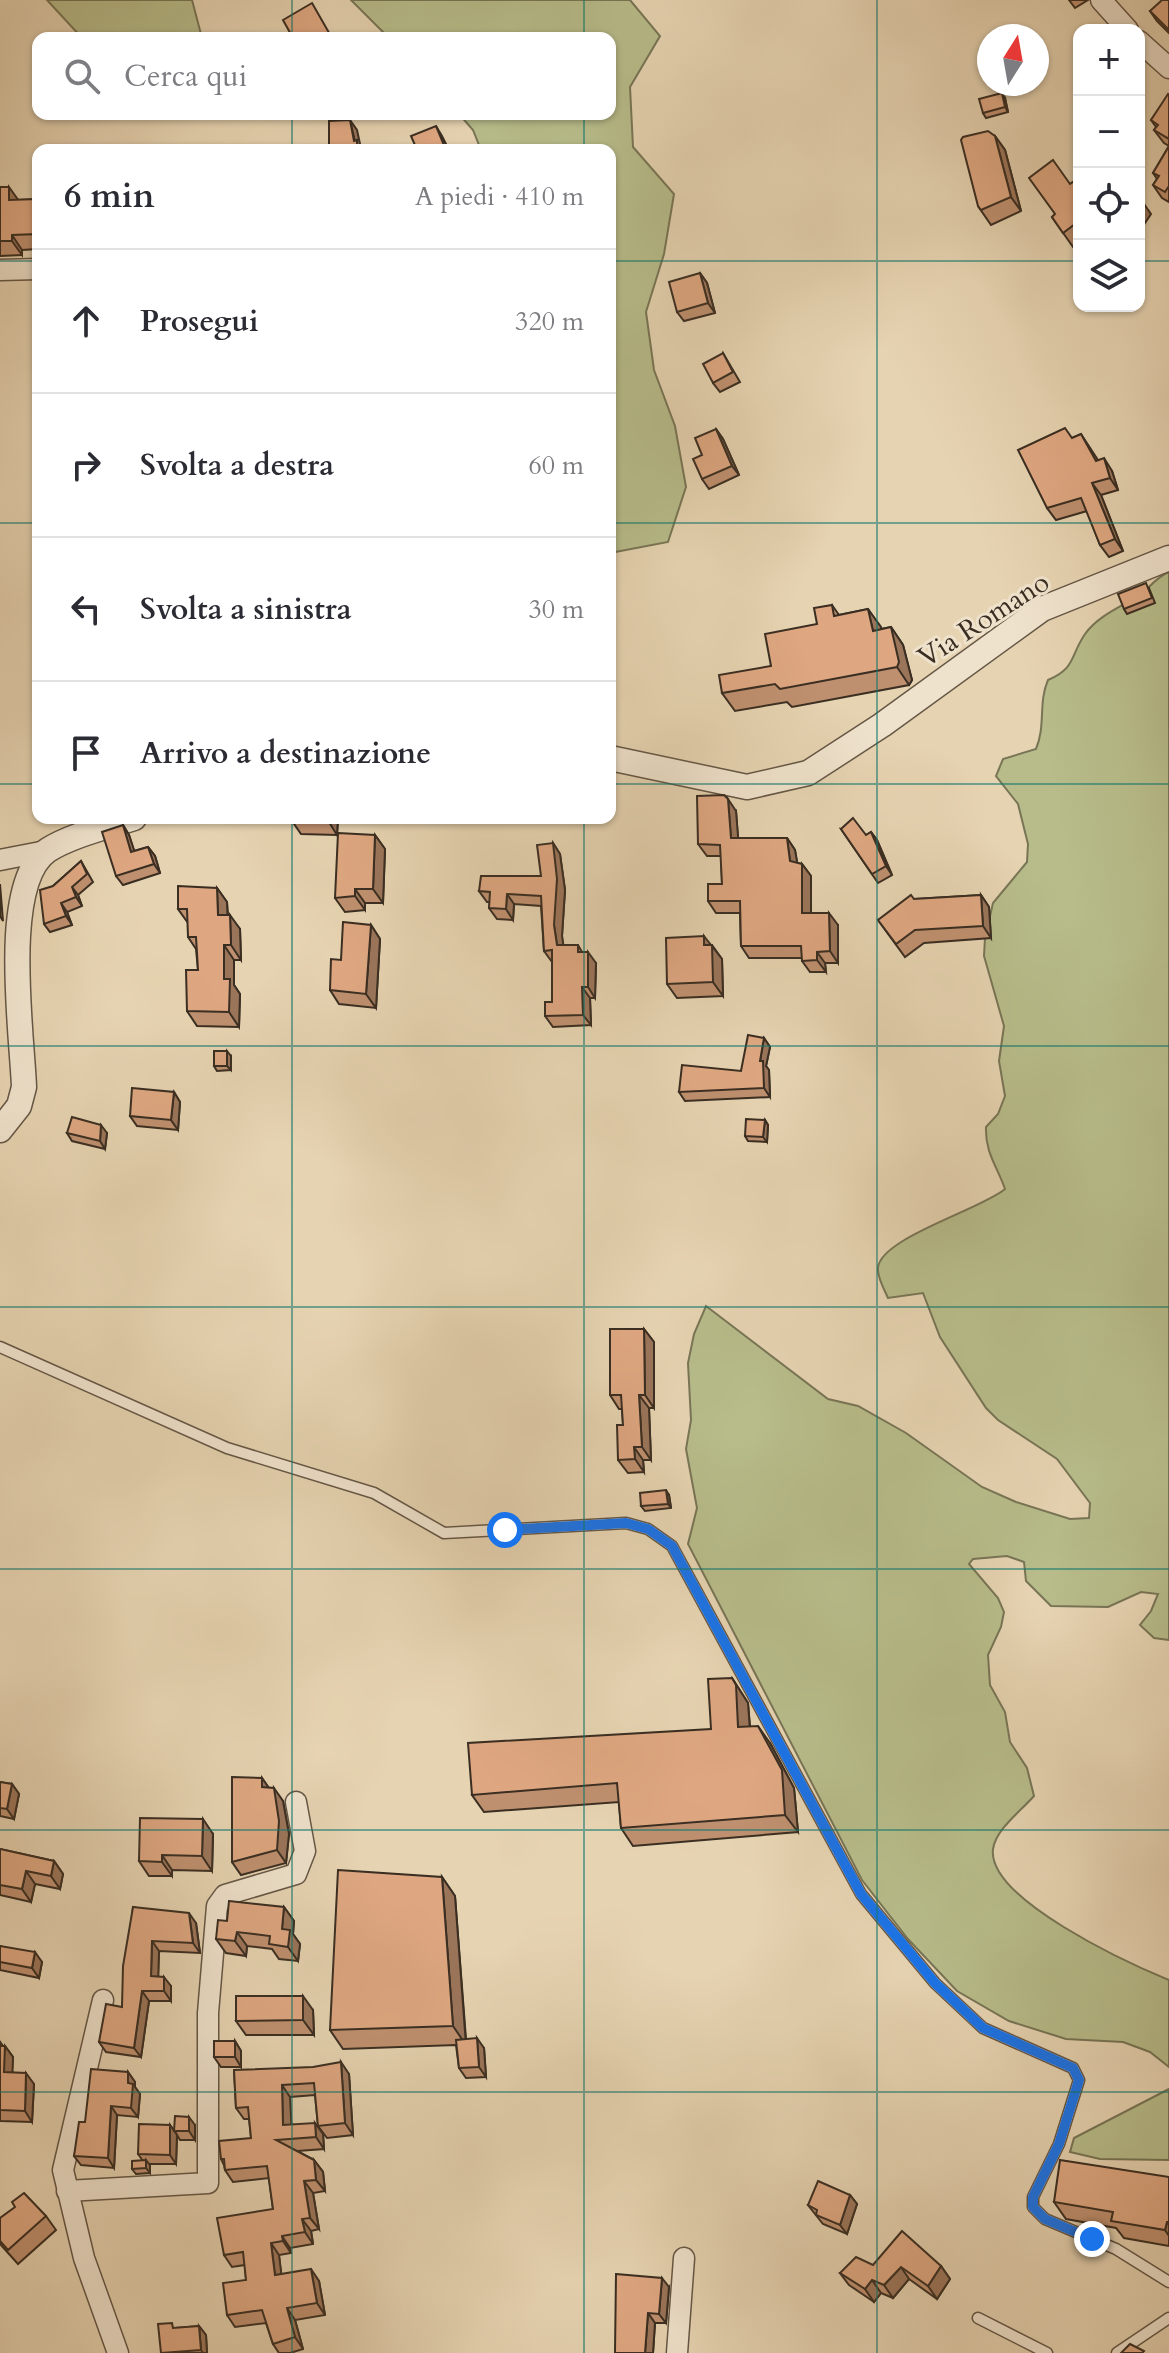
<!DOCTYPE html>
<html lang="it">
<head>
<meta charset="utf-8">
<style>
  body { margin:0; font-family:Cardo,serif; background:#f2f2f3; color:#2b2b33 }
  .controls { position:absolute; right:24px; top:24px; display:grid; overflow:hidden; border-radius:16px; box-shadow:0 2px 6px #0004 }
  .controls button { width:72px; height:72px; display:grid; place-items:center; padding:0; border:0; border-bottom:2px solid #e1e1e2; background:#fff; color:#2b2b33; font:40px sans-serif }
  .compass { position:absolute; left:977px; top:24px; width:72px; height:72px; border-radius:50%; background:#fff; box-shadow:0 2px 6px #0004; rotate:11deg }
  .stop { position:absolute; width:24px; height:24px; margin:-18px; border:6px solid #1a73e8; border-radius:50%; background:#fff }
  .stop.end { background:#1a73e8; border-color:#fff; box-shadow:0 2px 8px #0008 }
  .list { margin:0; padding:0; list-style:none }
  h2 { display:flex; justify-content:space-between; align-items:center; height:104px; margin:0; padding:0 32px; font-size:34px }
  h2 small { font-size:26px; font-weight:400; color:#7c7c81 }
  .list li { display:grid; grid-template-columns:52px 1fr auto; gap:24px; align-items:center; box-sizing:border-box; height:144px; padding:0 32px; border-top:2px solid #e1e1e2 }
  .list b { display:block; font-size:30px; white-space:nowrap }
  .list em { font-size:26px; font-style:normal; color:#7c7c81 }
  .icon { flex:none; width:44px; height:44px; fill:none; stroke:currentColor; stroke-width:2; stroke-linecap:round; stroke-linejoin:round }
  .map { position:relative; flex:none; width:1169px; height:2353px; overflow:hidden }
  .search { position:absolute; background:#fff; box-shadow:0 2px 6px #0004; left:32px; top:32px; width:584px; height:88px; display:flex; align-items:center; gap:20px; box-sizing:border-box; padding:0 28px; border-radius:16px; color:#7c7c81; font-size:30px }
  .panel { position:absolute; background:#fff; box-shadow:0 2px 6px #0004; left:32px; top:144px; width:584px; height:680px; border-radius:16px }
  .map>svg:first-child { display:block }
  .green { fill:#b7bc8a; stroke:#787556; stroke-width:2 }
  .lines { fill:none; stroke-linecap:round; stroke-linejoin:round }
  .service-casing { stroke:#655746; stroke-width:13 }
  .minor-casing { stroke:#655746; stroke-width:23 }
  .tertiary-casing { stroke:#655746; stroke-width:27 }
  .service { stroke:#efe2cc; stroke-width:10 }
  .minor { stroke:#efe2cc; stroke-width:20 }
  .tertiary { stroke:#efe2cc; stroke-width:24 }
  .wall { fill:#bf906f; stroke:#3a2e22; stroke-width:2 }
  .shaded-wall { fill:#9b755a; stroke:#3a2e22; stroke-width:2 }
  .building { fill:#dea781; stroke:#3a2e22; stroke-width:2 }
  .route { stroke:#1a73e8; stroke-width:10 }
  .grid { fill:none; stroke:#0f766e; stroke-width:2; stroke-opacity:0.55 }
  .labels { text-anchor:middle; stroke-width:6; stroke-linejoin:round; paint-order:stroke }
  .street-label { font-size:28px; fill:#3a2e22; stroke:#efe2cc }
</style>
</head>
<body>
<div class="map">
<svg width="1169" height="2353" viewBox="0 0 1169 2353">
  <rect width="100%" height="100%" fill="#e6d3b1"/>
  <filter id="stains"><feTurbulence type="fractalNoise" baseFrequency=".0025" numOctaves="4"/><feColorMatrix values="0 0 0 0 .2 0 0 0 0 .09 0 0 0 0 .02 0 0 0 .5 -.17"/></filter>
  <radialGradient id="worn" r=".72"><stop offset=".6" stop-color="#630" stop-opacity="0"/><stop offset="1" stop-color="#630" stop-opacity=".3"/></radialGradient>
  <g class="green">
    <path d="M47,0H192L202,38H82Z"/>
    <path d="M351,0H630L660,36L630,87L633,147L674,194L664,254L646,312L654,370L675,426L686,487L668,542L610,553V150H481L473,130L459,114H610V38H389Z"/>
    <path d="M1169,572V1640L1154,1638L1140,1625L1151,1611L1158,1594L1141,1592L1108,1607L1051,1606L1026,1581L1024,1562L1007,1556L973,1559L969,1564L998,1598L1004,1612L1001,1627L988,1655L990,1685L1005,1712L1010,1742L1027,1768L1034,1796C1021,1811 996,1829 993,1849C987,1899 1130,1964 1169,1980V2067L1150,2052L1123,2042L1066,2039L1009,2021L957,1991L908,1939L862,1880L688,1544L697,1508L686,1449L691,1420L688,1363L694,1334L706,1306L828,1399L858,1406L906,1433L982,1487L1016,1502L1070,1519L1089,1518L1090,1503L1057,1459L998,1420L986,1408L940,1337L923,1293L888,1298C884,1289 877,1277 878,1268C880,1238 982,1209 1005,1189C997,1166 985,1153 986,1127L998,1114L1005,1096L999,1061L1004,1026L984,956L985,938L993,903L1027,862L1028,844L1018,804L996,776L1003,759L1036,749C1046,725 1038,703 1048,680C1076,668 1070,656 1085,634C1097,617 1118,608 1135,598C1148,591 1153,579 1169,572Z"/>
    <path d="M1169,2089V2160L1100,2159L1070,2152L1074,2138Z"/>
  </g>
  <g class="lines">
    <defs>
      <g id="service">
        <path d="M0,1347L227,1448L374,1493L444,1533L626,1523L648,1529L672,1546L861,1894L935,1983L983,2028L1073,2068L1079,2080L1059,2144L1033,2197V2207L1045,2219L1116,2249L1169,2282"/>
        <path d="M978,2318L1047,2353"/>
        <path d="M1117,2353L1169,2318"/>
      </g>
      <g id="minor">
        <path d="M1101,0L1128,30"/>
        <path d="M1139,41L1169,68"/>
        <path d="M0,270L38,269"/>
        <path d="M0,860L46,851"/>
        <path d="M103,2000L63,2170L84,2258L118,2353"/>
        <path d="M67,2191L208,2183V2013L217,1906L225,1895L296,1874L305,1851L296,1802"/>
        <path d="M677,2353L684,2258"/>
      </g>
      <g id="tertiary">
        <path d="M610,758L747,787L808,773L882,725L1042,609L1169,558"/>
        <path d="M0,1130L19,1106L24,1087C22,1033 0,882 48,850C72,835 107,827 134,818"/>
      </g>
    </defs>
    <use href="#service" class="service-casing"/>
    <use href="#minor" class="minor-casing"/>
    <use href="#tertiary" class="tertiary-casing"/>
    <use href="#service" class="service"/>
    <use href="#minor" class="minor"/>
    <use href="#tertiary" class="tertiary"/>
  </g>
  <g class="wall">
    <path d="M1069,0H1088L1075,8Z"/>
    <path d="M1169,0V33L1157,21L1150,11Z"/>
    <path d="M1169,95V202L1162,198L1153,185L1157,179L1153,173L1169,146L1164,143L1154,130L1156,127L1151,120Z"/>
    <path d="M1005,98L1008,112L986,118L983,113Z"/>
    <path d="M995,136L1005,150L1021,211L991,225L978,206Z"/>
    <path d="M1079,178V243L1073,247L1052,217L1055,214L1070,184Z"/>
    <path d="M0,187L18,200L38,199V249L22,250V255L0,256Z"/>
    <path d="M700,273L707,283L715,313L684,321L677,312Z"/>
    <path d="M723,353L740,382L720,392L713,383Z"/>
    <path d="M716,429L723,439L739,475L709,489L702,479V455Z"/>
    <path d="M1081,434L1098,460L1112,471L1118,490L1101,495L1123,551L1109,557L1100,545L1087,511L1056,520L1047,508L1072,438Z"/>
    <path d="M1149,588L1155,603L1127,614L1124,609Z"/>
    <path d="M832,605L839,615L868,609L881,629L891,627L903,645L912,680L909,685L792,707L787,702L735,711L722,693L771,666L817,624Z"/>
    <path d="M736,811L738,838H787L795,850L797,863L802,864L811,876V913L838,925V963H825L826,972H810L802,961V958H749L741,946L740,913H716L708,901L722,884L721,856H707L698,844Z"/>
    <path d="M290,818H338L337,835L301,834Z"/>
    <path d="M123,825L129,835L134,851L148,847L155,856L160,873L123,885L116,876Z"/>
    <path d="M841,829L866,835L871,832L877,840L892,875L878,883Z"/>
    <path d="M375,835L385,849L383,903H365V910L345,912L335,898Z"/>
    <path d="M553,843L560,854L565,890L562,936L563,945H578L582,952L596,963L595,998H590L591,1025L553,1027L545,1016L552,1002V962L544,951L541,906L514,904L513,920L497,919L489,908L490,902H487L479,891L541,876Z"/>
    <path d="M81,861L93,882L78,895L82,906L67,912L72,925L50,932L44,924L53,886Z"/>
    <path d="M217,888L227,902L228,915L240,929L241,960H234V985L240,994L239,1027L197,1026L187,1011L198,970L196,949L188,937V923L178,909Z"/>
    <path d="M981,895L989,907L991,938L924,943L905,957L878,920L914,899Z"/>
    <path d="M371,925L380,939L376,1008L339,1004L330,990L341,960Z"/>
    <path d="M710,945H712L722,959L723,996L677,998L667,984Z"/>
    <path d="M764,1038L770,1047L766,1066L769,1070L770,1097L685,1101L679,1092L741,1071Z"/>
    <path d="M231,1056V1070L217,1071L214,1066Z"/>
    <path d="M174,1092L180,1102L178,1130L137,1126L130,1116Z"/>
    <path d="M765,1120L768,1125L767,1142L748,1141L745,1136Z"/>
    <path d="M67,1133H107L105,1149L72,1141Z"/>
    <path d="M644,1329L654,1342V1408H649L651,1460H643L644,1472L628,1473L618,1460L623,1425L622,1409H619L610,1395Z"/>
    <path d="M669,1495L671,1508L645,1511L641,1506Z"/>
    <path d="M732,1678L748,1703L750,1726L770,1743L794,1788L798,1832L633,1846L621,1828L619,1802L484,1812L472,1795L711,1729Z"/>
    <path d="M262,1778L268,1787L283,1801L289,1834L286,1863L241,1875L232,1862Z"/>
    <path d="M0,1782L12,1784L19,1794L14,1819L0,1816Z"/>
    <path d="M213,1834L212,1871L172,1870V1876H149L139,1861Z"/>
    <path d="M0,1849L54,1861L63,1874L60,1889L35,1884L31,1902L0,1895Z"/>
    <path d="M442,1877L455,1896L466,2039L484,2048L486,2077L466,2078L459,2068L456,2045L343,2049L330,2030Z"/>
    <path d="M133,1907L196,1923L200,1953L159,1951L158,1976L171,1986V2001H149L141,2057L106,2052L99,2042L122,2007Z"/>
    <path d="M284,1907L294,1921L293,1934L300,1944L298,1961L279,1959L272,1949L247,1946L246,1956L226,1953L216,1939L227,1921Z"/>
    <path d="M0,1946L42,1962L39,1978L0,1970Z"/>
    <path d="M313,2010L314,2035H246L236,2021Z"/>
    <path d="M235,2041L241,2051V2067H221L214,2057Z"/>
    <path d="M0,2042L3,2046H5L13,2057L12,2072L34,2084L32,2122L0,2121Z"/>
    <path d="M234,2070L349,2074L353,2135L327,2138L318,2126L315,2095L290,2097L291,2124L323,2134L324,2149L297,2151L314,2160L323,2172L325,2191L313,2193L319,2229L311,2231L313,2244L290,2248L291,2253L279,2255L281,2274L319,2281L325,2315L295,2320L303,2349L290,2353H279L273,2344L266,2323L235,2327L227,2315L246,2280L245,2265L232,2267L224,2255L273,2209L269,2178L233,2182L225,2170L224,2165L221,2159L251,2138L249,2119H244L236,2108Z"/>
    <path d="M128,2072L135,2082V2087L140,2094L138,2117L117,2115L114,2168L81,2165L74,2156L85,2122Z"/>
    <path d="M170,2125L174,2130L195,2125V2140H180L177,2135L176,2164H149L150,2173L136,2174L132,2169L143,2161L138,2154Z"/>
    <path d="M1169,2177V2246L1124,2238L1116,2228L1066,2219L1054,2202Z"/>
    <path d="M850,2195L857,2204L847,2234L823,2224L808,2205Z"/>
    <path d="M46,2216L56,2230L18,2264L0,2244V2218Z"/>
    <path d="M873,2265L941,2266L950,2279L937,2299L909,2279L893,2298L881,2293L874,2302L849,2285L840,2273Z"/>
    <path d="M669,2287L666,2323H655L653,2353H615Z"/>
    <path d="M199,2326L206,2335L207,2353H161L176,2328Z"/>
  </g>
  <g class="shaded-wall">
    <path d="M1002,93L1005,98L1008,112L1005,107Z"/>
    <path d="M350,120L357,130L360,144L364,150H357Z"/>
    <path d="M436,126L442,136L449,150H446Z"/>
    <path d="M995,136L1005,150L1021,211L1011,197Z"/>
    <path d="M9,187L19,201L9,200Z"/>
    <path d="M1144,204L1151,214L1139,232V212Z"/>
    <path d="M12,235L22,250V255L12,241Z"/>
    <path d="M700,273L707,283L715,313L708,303Z"/>
    <path d="M716,429L723,439L739,475L732,466Z"/>
    <path d="M1104,458L1112,471L1118,490L1110,478Z"/>
    <path d="M1092,483L1101,495L1123,551L1115,539Z"/>
    <path d="M868,609L881,627L885,649L873,631Z"/>
    <path d="M891,627L903,645L912,680L909,685L897,667Z"/>
    <path d="M728,799L736,811L739,849L731,838Z"/>
    <path d="M329,818H338L337,835L329,822Z"/>
    <path d="M123,825L129,835L138,862L131,852Z"/>
    <path d="M871,832L877,840L892,875L886,866Z"/>
    <path d="M375,835L385,849L383,903L373,889Z"/>
    <path d="M787,838L795,850L799,873L790,861Z"/>
    <path d="M553,843L560,854L565,890L562,936L565,956L557,945L554,925Z"/>
    <path d="M148,847L155,856L160,873L154,864Z"/>
    <path d="M802,864L811,876V925L802,913Z"/>
    <path d="M0,884L3,921L0,916Z"/>
    <path d="M72,887L78,895L82,906L76,897Z"/>
    <path d="M217,888L227,902L228,929L218,915Z"/>
    <path d="M355,889L365,903V910L355,896Z"/>
    <path d="M507,894L514,904L513,920L506,909Z"/>
    <path d="M981,895L989,907L991,938L983,926Z"/>
    <path d="M61,903L67,912L72,925L66,916Z"/>
    <path d="M829,913L838,925V963L830,951Z"/>
    <path d="M230,915L240,929L241,960L231,945Z"/>
    <path d="M371,925L380,939L376,1008L366,994Z"/>
    <path d="M704,936L722,959L723,996L713,982L704,945Z"/>
    <path d="M224,945L234,960V985L240,994L239,1027L229,1012L224,979Z"/>
    <path d="M588,952L596,963L595,998L588,987Z"/>
    <path d="M817,952L825,963L826,972L817,960Z"/>
    <path d="M582,987L590,998L591,1025L583,1015Z"/>
    <path d="M764,1038L770,1047L766,1066L769,1070L770,1097L764,1088L760,1061Z"/>
    <path d="M227,1051L231,1056V1070L227,1066Z"/>
    <path d="M174,1092L180,1102L178,1130L171,1120Z"/>
    <path d="M765,1120L768,1125L767,1142L763,1137Z"/>
    <path d="M101,1125L107,1133L105,1149L100,1141Z"/>
    <path d="M644,1329L654,1342V1408L645,1395Z"/>
    <path d="M639,1395L649,1408L651,1460L642,1447Z"/>
    <path d="M634,1447L643,1460L644,1472L635,1459Z"/>
    <path d="M666,1490L669,1495L671,1508L668,1504Z"/>
    <path d="M732,1678L748,1703L751,1744L738,1727Z"/>
    <path d="M758,1726L770,1743L794,1788L798,1832L785,1815Z"/>
    <path d="M262,1778L271,1791L262,1787Z"/>
    <path d="M12,1784L19,1794L14,1819L7,1809Z"/>
    <path d="M274,1788L283,1801L289,1834L286,1863L277,1850Z"/>
    <path d="M203,1819L213,1834L212,1871L202,1856Z"/>
    <path d="M162,1855L172,1870V1876L162,1862Z"/>
    <path d="M54,1861L63,1874L60,1889L51,1876Z"/>
    <path d="M26,1871L35,1884L31,1902L22,1889Z"/>
    <path d="M442,1877L455,1896L466,2045L453,2026Z"/>
    <path d="M284,1907L294,1921L293,1934L300,1944L298,1961L288,1947L282,1929Z"/>
    <path d="M189,1913L196,1923L200,1953L193,1943Z"/>
    <path d="M237,1932L247,1946L246,1956L235,1941Z"/>
    <path d="M152,1941L159,1951L158,1986L151,1976Z"/>
    <path d="M35,1952L42,1962L39,1978L32,1968Z"/>
    <path d="M164,1977L171,1986V2001L164,1991Z"/>
    <path d="M142,1991L149,2001L141,2057L134,2048Z"/>
    <path d="M303,1996L313,2010L314,2035L303,2020Z"/>
    <path d="M477,2038L484,2048L486,2077L479,2067Z"/>
    <path d="M235,2041L241,2051V2067L235,2057Z"/>
    <path d="M0,2042L5,2049V2046L13,2057L12,2083L4,2072L0,2050Z"/>
    <path d="M341,2062L349,2074L353,2135L345,2123Z"/>
    <path d="M128,2072L135,2082V2087L140,2094L138,2117L131,2108L128,2083Z"/>
    <path d="M26,2073L34,2084L32,2122L25,2111Z"/>
    <path d="M282,2085L290,2097L292,2137L283,2125Z"/>
    <path d="M111,2106L117,2115L114,2168L108,2158Z"/>
    <path d="M189,2117L195,2125V2140L189,2131Z"/>
    <path d="M315,2123L323,2134L324,2149L316,2137Z"/>
    <path d="M170,2125L177,2135L176,2164L170,2155Z"/>
    <path d="M146,2160L150,2165V2173L146,2168Z"/>
    <path d="M314,2160L323,2172L325,2191L316,2180Z"/>
    <path d="M304,2181L313,2193L319,2229L310,2218Z"/>
    <path d="M850,2195L857,2204L847,2234L840,2225Z"/>
    <path d="M302,2219L311,2231L313,2244L305,2232Z"/>
    <path d="M1167,2222L1169,2225V2236L1165,2230Z"/>
    <path d="M282,2236L290,2248L291,2253L283,2241Z"/>
    <path d="M271,2243L279,2255L283,2287L275,2275Z"/>
    <path d="M941,2266L950,2279L937,2299L928,2286Z"/>
    <path d="M901,2267L909,2279L893,2298L884,2285Z"/>
    <path d="M311,2269L319,2281L325,2315L317,2303Z"/>
    <path d="M662,2278L669,2287L666,2323L659,2314Z"/>
    <path d="M872,2280L881,2293L874,2302L865,2289Z"/>
    <path d="M287,2308L295,2320L303,2349L295,2337Z"/>
    <path d="M648,2313L655,2323L653,2353H645Z"/>
    <path d="M199,2326L206,2335L207,2353H203L201,2350Z"/>
  </g>
  <g class="building">
    <path d="M1162,0H1169V30L1150,11Z"/>
    <path d="M312,3L332,38H293L283,20Z"/>
    <path d="M1002,93L1005,107L983,113L979,99Z"/>
    <path d="M1168,94L1169,95V139L1154,130L1158,125L1151,120Z"/>
    <path d="M350,120L354,141L357,140V150H329V121Z"/>
    <path d="M436,126L446,150H410V148L415,145L411,136Z"/>
    <path d="M988,131L995,136L1011,197L981,210L978,206L961,140L963,137Z"/>
    <path d="M1169,146V186L1165,192L1153,185L1159,176L1153,173Z"/>
    <path d="M1053,160L1070,184L1079,178V221L1063,233L1052,217L1055,214L1029,178Z"/>
    <path d="M0,187H9V200L38,199V234L12,235V241H0Z"/>
    <path d="M1139,200L1144,204L1139,212Z"/>
    <path d="M700,273L708,303L677,312L669,282Z"/>
    <path d="M723,353L733,372L713,383L703,364Z"/>
    <path d="M1065,428L1072,438L1081,434L1096,461L1104,458L1110,478L1092,483L1115,539L1100,545L1081,498L1047,508L1018,450Z"/>
    <path d="M716,429L732,466L702,479L693,459L702,455L695,438Z"/>
    <path d="M1146,583L1152,598L1124,609L1118,594Z"/>
    <path d="M832,605L834,616L868,609L873,631L891,627L899,662L897,667L780,689L775,684L722,693L719,675L771,666L765,634L817,624L814,608Z"/>
    <path d="M724,795L728,799L731,838H787L790,861L802,864V913H829L830,951L817,952V960L802,961L801,946H741L740,901H708V884H722L720,845L698,844L697,796Z"/>
    <path d="M290,818H329V822L293,821Z"/>
    <path d="M853,818L866,835L871,832L886,866L872,874L841,829Z"/>
    <path d="M123,825L131,852L148,847L154,864L116,876L102,832Z"/>
    <path d="M338,833L375,835L373,889H355V896L335,898Z"/>
    <path d="M553,843L557,879L554,925L557,945H578V952H588V987H582L583,1015L545,1016V1002H552V950L544,951L541,896L507,894L506,909L489,908L490,892L479,891L481,876H541L537,845Z"/>
    <path d="M81,861L87,874L72,887L76,897L61,903L66,916L44,924L40,890L53,886Z"/>
    <path d="M178,886L217,888L218,915H230L231,945H224V979H230L229,1012L187,1011L186,970H198L196,937H188L187,909H178Z"/>
    <path d="M911,895L914,899L981,895L983,926L915,930L896,944L878,920Z"/>
    <path d="M343,922L371,925L366,994L330,990L331,959L341,960Z"/>
    <path d="M704,936V945H712L713,982L667,984L666,938Z"/>
    <path d="M748,1035L764,1038L760,1061H763L764,1088L679,1092L682,1065L741,1071Z"/>
    <rect x="214" y="1051" width="13" height="15"/>
    <path d="M132,1088L174,1092L171,1120L130,1116Z"/>
    <path d="M72,1117L101,1125L100,1141L67,1133Z"/>
    <path d="M746,1119L765,1120L763,1137L745,1136Z"/>
    <path d="M610,1329H644L645,1395H639L642,1447H634L635,1459L618,1460L617,1425H623L621,1395H610Z"/>
    <path d="M666,1490L668,1504L641,1506L640,1493Z"/>
    <path d="M732,1678L736,1685L738,1727L758,1726L782,1770L785,1815L621,1828L617,1783L472,1795L468,1743L711,1729L708,1679Z"/>
    <path d="M232,1777L262,1778V1787L274,1788L279,1821L277,1850L232,1862Z"/>
    <path d="M0,1782L12,1784L7,1809L0,1808Z"/>
    <path d="M140,1818L203,1819L202,1856L162,1855V1862L139,1861Z"/>
    <path d="M0,1849L54,1861L51,1876L26,1871L22,1889L0,1885Z"/>
    <path d="M338,1870L442,1877L453,2026L330,2030Z"/>
    <path d="M229,1901L284,1907L282,1929L290,1930L288,1947L269,1944L270,1936L237,1932L235,1941L216,1939L218,1920L227,1921Z"/>
    <path d="M133,1907L189,1913L193,1943L152,1941L151,1976L164,1977V1991H142L134,2048L99,2042L106,2004L122,2007L123,1966Z"/>
    <path d="M0,1946L35,1952L32,1968L0,1962Z"/>
    <path d="M236,1996H303V2020L236,2021Z"/>
    <path d="M477,2038L479,2067L459,2068L456,2040Z"/>
    <rect x="214" y="2041" width="21" height="16"/>
    <path d="M0,2046H5L4,2072L26,2073L25,2111L0,2110Z"/>
    <path d="M341,2062L345,2123L318,2126L314,2083L282,2085L283,2125L315,2123L316,2137L276,2140L314,2160L316,2180L304,2181L310,2218L302,2219L305,2232L282,2236L283,2241L271,2243L275,2275L311,2269L317,2303L287,2308L295,2337L273,2344L262,2310L227,2315L223,2283L246,2280L243,2252L224,2255L217,2218L273,2209L267,2166L225,2170L224,2159H221L219,2141L251,2138L248,2107L236,2108L234,2070L313,2067Z"/>
    <path d="M91,2069L128,2072V2083L133,2084L131,2108L111,2106L108,2158L74,2156L79,2122H85Z"/>
    <path d="M175,2116L189,2117V2131H174Z"/>
    <path d="M139,2124L170,2125V2155L138,2154Z"/>
    <path d="M146,2160V2168L132,2169V2161Z"/>
    <path d="M1060,2160L1169,2177V2222H1167L1165,2230L1111,2221L1113,2212L1054,2202Z"/>
    <path d="M818,2181L850,2195L840,2225L816,2215L817,2210L808,2205Z"/>
    <path d="M24,2193L46,2216L8,2250L0,2241V2218L15,2207L12,2202Z"/>
    <path d="M902,2231L941,2266L928,2286L901,2267L884,2285L872,2280L865,2289L840,2273L856,2257L873,2265Z"/>
    <path d="M616,2274L662,2278L659,2314L648,2313L645,2353H615Z"/>
    <path d="M172,2323L173,2328L199,2326L201,2350L161,2353L158,2324Z"/>
    <path d="M1130,2344L1144,2351L1142,2353H1121Z"/>
  </g>
  <g class="lines">
    <path class="route" d="M505,1530L626,1523L648,1529L672,1546L861,1894L935,1983L983,2028L1073,2068L1079,2080L1059,2144L1033,2197V2207L1045,2219L1092,2239"/>
  </g>
  <path class="grid" d="M292,0V38M584,0V38M877,0V2353M292,114V150M584,114V150M0,261H38M610,261H1079M1139,261H1169M0,523H38M610,523H1169M0,784H38M610,784H1169M292,818V2353M584,818V2353M0,1046H1169M0,1307H1169M0,1569H1169M0,1830H1169M0,2092H1169"/>
  <g class="labels">
    <g class="street-label">
      <text transform="translate(983 619) rotate(-33)" y="10">Via Romano</text>
    </g>
  </g>
  <rect width="100%" height="100%" filter="url(#stains)"/>
  <rect width="100%" height="100%" fill="url(#worn)"/>
</svg>
<div class="controls">
<button>+</button>
<button>−</button>
<button><svg class="icon" aria-label="locate" viewBox="0 0 24 24"><circle cx="12" cy="12" r="6"/><path d="M12 2v4M12 18v4M2 12h4M18 12h4"/></svg></button>
<button><svg class="icon" aria-label="layers" viewBox="0 0 24 24"><path d="M12 4l9 5-9 5-9-5zM3 14l9 5 9-5"/></svg></button>
</div>
<svg class="compass" viewBox="-18 -18 36 36"><path d="M0-13l5 13h-10z" fill="#e53935"/><path d="M0 13l5-13h-10z" fill="#7c7c81"/></svg>
<div class="stop" style="left:505px;top:1530px"></div>
<div class="stop end" style="left:1092px;top:2239px"></div>
<div class="search"><svg class="icon" aria-label="search" viewBox="0 0 24 24"><circle cx="10" cy="10" r="6"/><path d="M15 15l6 6"/></svg>Cerca qui</div>
<section class="panel">
<h2>6 min<small>A piedi · 410 m</small></h2>
<ul class="list">
<li><svg class="icon" aria-label="ahead" viewBox="0 0 24 24"><path d="M12 20V5M6 11l6-6 6 6"/></svg><div><b>Prosegui</b></div><em>320 m</em></li>
<li><svg class="icon" aria-label="right" viewBox="0 0 24 24"><path d="M7 20v-9h11M14 6l5 5-5 5"/></svg><div><b>Svolta a destra</b></div><em>60 m</em></li>
<li><svg class="icon" aria-label="left" viewBox="0 0 24 24"><path d="M17 20v-9H6M10 6l-5 5 5 5"/></svg><div><b>Svolta a sinistra</b></div><em>30 m</em></li>
<li><svg class="icon" aria-label="arrive" viewBox="0 0 24 24"><path d="M6 21V4h12l-3 4 3 4H6"/></svg><div><b>Arrivo a destinazione</b></div></li>
</ul>
</section>
</div>
</body>
</html>
